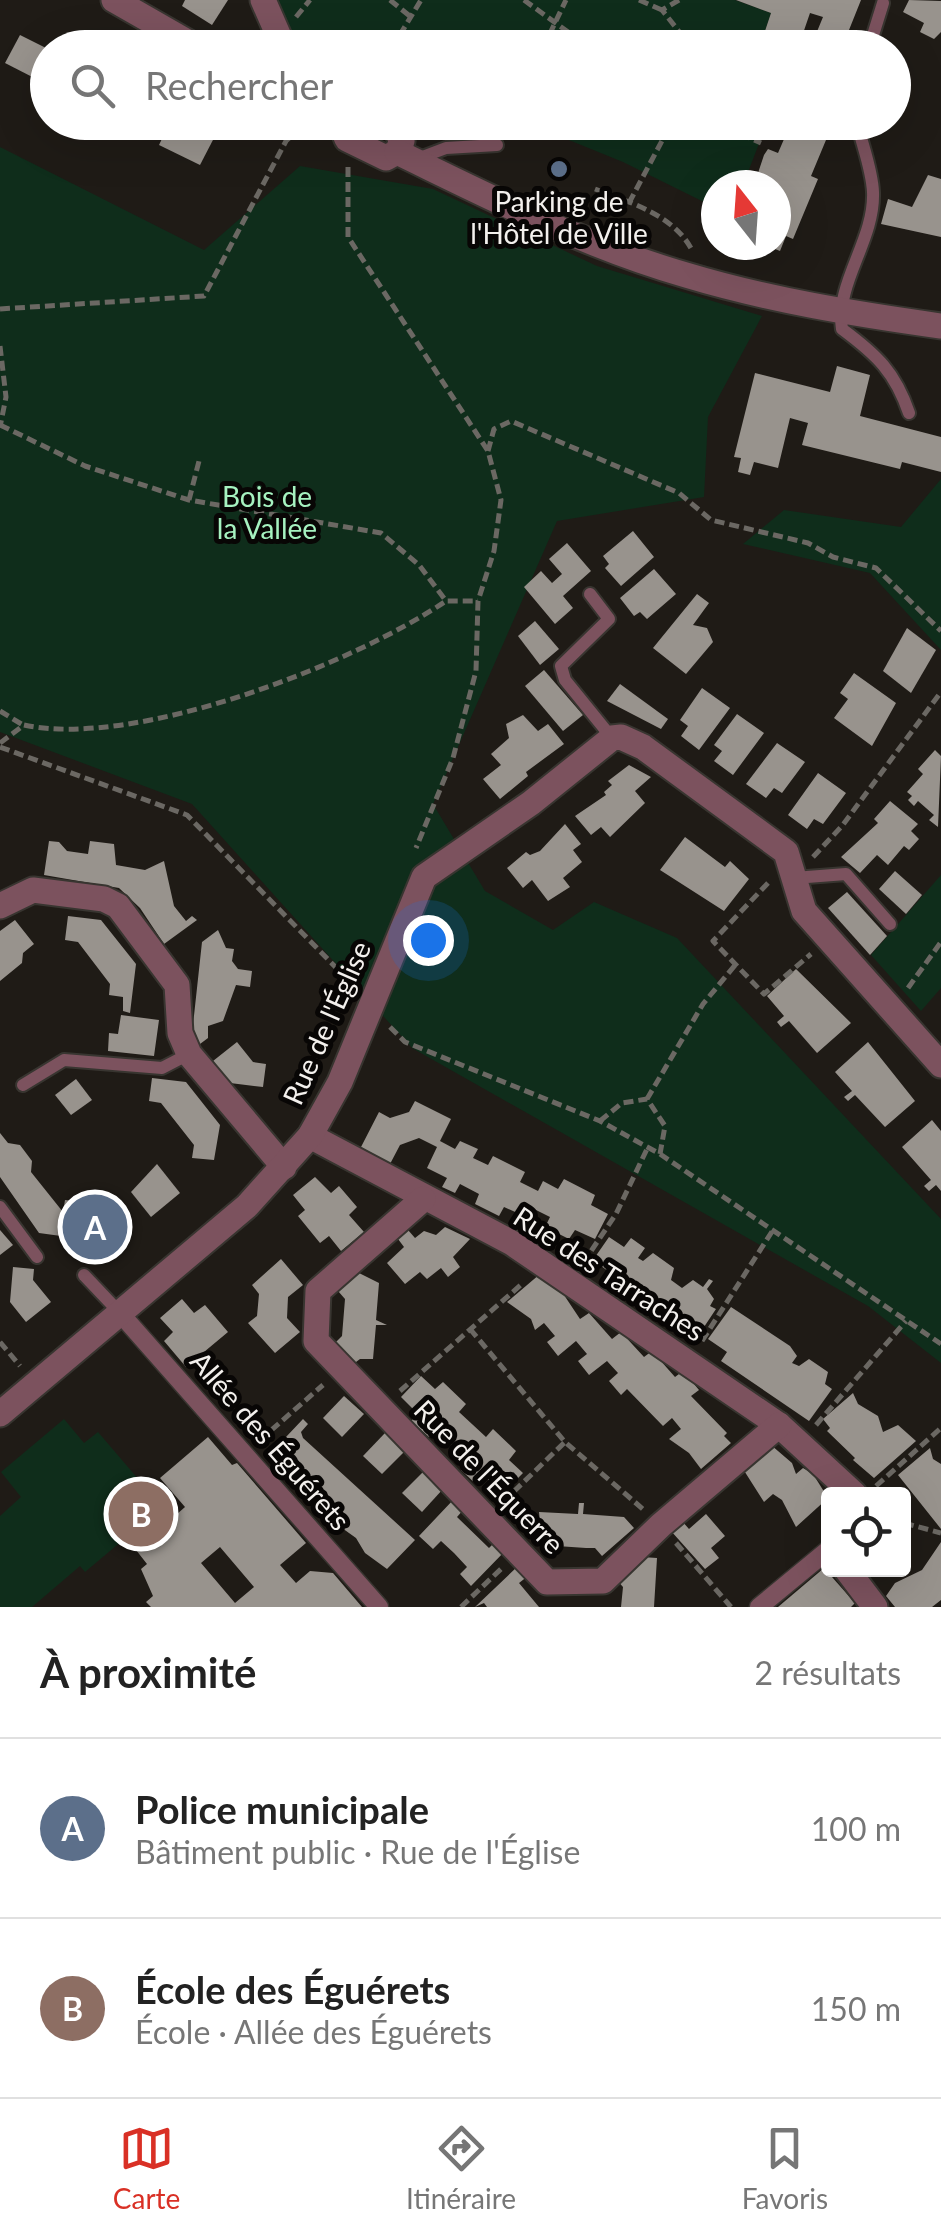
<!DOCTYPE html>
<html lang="fr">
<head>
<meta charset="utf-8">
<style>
  body { margin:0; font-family:Lato,sans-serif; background:#f2f2f2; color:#222 }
  .controls { position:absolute; right:30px; bottom:30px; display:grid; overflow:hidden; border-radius:10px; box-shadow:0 10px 40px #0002 }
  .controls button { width:90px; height:90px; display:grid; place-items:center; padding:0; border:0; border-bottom:2px solid #e0e0e0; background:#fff; color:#222; font:50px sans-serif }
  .compass { position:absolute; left:701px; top:170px; width:90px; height:90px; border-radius:50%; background:#fff; box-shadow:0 10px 40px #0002; rotate:343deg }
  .you { position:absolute; left:428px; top:940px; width:35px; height:35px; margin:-25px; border:8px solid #fff; border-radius:50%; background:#1a73e8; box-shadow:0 0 0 15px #1a73e833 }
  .badge { display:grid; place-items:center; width:65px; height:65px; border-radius:50%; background:#d93025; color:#fff; font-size:32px; font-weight:700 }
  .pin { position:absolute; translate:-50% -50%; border:5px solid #fff; box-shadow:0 2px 10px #0006 }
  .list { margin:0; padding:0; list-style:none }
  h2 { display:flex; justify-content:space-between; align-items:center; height:130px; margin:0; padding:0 40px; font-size:42px }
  h2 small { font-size:32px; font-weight:400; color:#767676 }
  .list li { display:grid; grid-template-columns:65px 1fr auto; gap:30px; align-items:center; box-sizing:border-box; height:180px; padding:0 40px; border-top:2px solid #e0e0e0 }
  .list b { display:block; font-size:38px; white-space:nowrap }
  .list p { margin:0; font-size:32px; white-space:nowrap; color:#767676 }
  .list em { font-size:32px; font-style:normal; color:#767676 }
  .icon { flex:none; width:55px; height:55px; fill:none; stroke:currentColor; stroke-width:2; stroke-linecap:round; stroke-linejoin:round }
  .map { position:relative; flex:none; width:941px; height:1607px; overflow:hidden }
  .search { position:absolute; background:#fff; box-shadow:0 10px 40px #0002; left:30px; right:30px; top:30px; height:110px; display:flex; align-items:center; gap:25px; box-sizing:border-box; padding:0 35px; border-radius:55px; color:#767676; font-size:38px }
  .sheet { height:490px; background:#fff }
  nav { display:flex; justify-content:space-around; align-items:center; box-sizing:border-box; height:140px; border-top:2px solid #e0e0e0; background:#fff; font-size:28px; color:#767676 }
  nav a { display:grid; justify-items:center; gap:5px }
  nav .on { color:#d93025 }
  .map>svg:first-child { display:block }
  .green { fill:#0f2d1b }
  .building { fill:#98938d; fill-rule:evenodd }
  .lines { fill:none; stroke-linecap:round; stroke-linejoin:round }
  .service-casing { stroke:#383530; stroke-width:16 }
  .pedestrian-casing { stroke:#383530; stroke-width:21 }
  .minor-casing { stroke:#383530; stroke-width:29 }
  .path { stroke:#6b6863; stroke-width:5; stroke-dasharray:10 5; stroke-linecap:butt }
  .service { stroke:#7c525e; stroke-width:12 }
  .pedestrian { stroke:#7c525e; stroke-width:18 }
  .minor { stroke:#7c525e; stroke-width:25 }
  .service-dot { fill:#5c6f8a; stroke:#080605; stroke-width:4 }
  .labels { text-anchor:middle; stroke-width:10; stroke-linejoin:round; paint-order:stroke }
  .poi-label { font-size:28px; fill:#f3f0ed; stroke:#080605 }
  .park-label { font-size:28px; fill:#a6f2c0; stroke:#080605 }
  .street-label { font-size:28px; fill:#f3f0ed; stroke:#080605 }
</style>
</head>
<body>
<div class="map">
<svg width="941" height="1607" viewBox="0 0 941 1607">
  <rect width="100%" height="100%" fill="#1f1b16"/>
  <g class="green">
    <path d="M274,0H735L771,13L761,43L754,41L751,47L298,48L281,24Z"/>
    <path d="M419,123H517L475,137L465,129L438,135Z"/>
    <path d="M527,123H767L743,185H716V208L623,162Z"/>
    <path d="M0,147L204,250L300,166L433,189L597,266L762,316L708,417L704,497L557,521L433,804L485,891L553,930L594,902L677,938L941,1219V1363L868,1306L412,1048L192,804L0,732Z"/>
    <path d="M941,479V650L870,573L743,544L784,510L901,527Z"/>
    <path d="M941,875V988L921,1011L871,955Z"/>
    <path d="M64,1419L84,1443L98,1432L157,1501L143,1512L148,1519L85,1572L80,1566L32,1607H0V1516L21,1497L1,1472Z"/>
  </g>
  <g class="building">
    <path d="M185,0H228L212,25L182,6Z"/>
    <path d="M736,0H861L843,45L816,34L823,17L810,13L798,48H751L754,40L761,43L771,13Z"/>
    <path d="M909,0L941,1V32L934,39L920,32L924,23L903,12Z"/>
    <path d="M20,35L48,49V85L5,63Z"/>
    <path d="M170,122H189L215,136L200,165L159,145Z"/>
    <path d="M791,123L826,140L811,176L818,179L793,239L786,236L780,251L765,245H776V185H754L764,155L768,149L778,153Z"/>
    <path d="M928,175L941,179V237L881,224L888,199L912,207Z"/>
    <path d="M837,366L870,375L860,416L941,437V472L902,462L900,469L802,445L808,423L790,418L778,468L754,462L750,475L738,472L741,458L734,457L755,373L830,392Z"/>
    <path d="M633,531L654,557L621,586L605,568L609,564L603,556Z"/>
    <path d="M567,543L591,571L563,596L573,608L555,624L524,587L541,571L552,583L562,574L549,559Z"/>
    <path d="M654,569L676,594L647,619L640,612L634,616L620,598Z"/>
    <path d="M697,594L709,603L693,625L707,628L713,642L686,674L653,648Z"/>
    <path d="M535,621L559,649L540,665L518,636Z"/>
    <path d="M907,628L936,650L911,693L883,671Z"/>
    <path d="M544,670L583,715L563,731L525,686Z"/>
    <path d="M854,673L896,703L872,746L834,718L848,699L840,693Z"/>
    <path d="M620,684L668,719L661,729L607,701Z"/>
    <path d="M702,688L730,708L699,750L681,736L688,726L680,720Z"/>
    <path d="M737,714L764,733L733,775L714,761L722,751L714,745Z"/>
    <path d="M523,715L538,731L548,724L564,744L526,772L528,776L500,799L483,779L501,765L491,754L509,738L506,724Z"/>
    <path d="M777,743L805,762L782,793L774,788L766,798L746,784Z"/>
    <path d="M935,750L941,756L938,827L929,820L934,815L918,801L914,806L908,800L912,796L907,792L923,774L918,769Z"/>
    <path d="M629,765L651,777L635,791L645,803L610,837L601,827L591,835L575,816L606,795L604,792L612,785L608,781Z"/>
    <path d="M818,773L846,793L823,824L814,819L807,829L788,815Z"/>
    <path d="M890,801L918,824L911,831L919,839L909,850L904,846L888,865L877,855L860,873L841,857L878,823L874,819Z"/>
    <path d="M565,824L581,844L573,850L582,862L563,878L570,887L548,901L532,880L523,888L507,868L526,852L530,855L540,851Z"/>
    <path d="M685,837L725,867L730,861L749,879L724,911L660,870Z"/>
    <path d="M49,841L59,842L67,851L88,854L90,841L114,844L116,865L145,870L164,861L174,906L186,921L192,916L197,920L164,944L140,908L119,888L44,875Z"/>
    <path d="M895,871L922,895L906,914L879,889Z"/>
    <path d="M847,892L887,936L870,955L828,908Z"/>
    <path d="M68,916L101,920L136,964L130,1013L123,1011V997L109,995L110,984L78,942L65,940Z"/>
    <path d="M15,920L34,944L23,953L22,963L0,981V931Z"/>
    <path d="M218,930L226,948L234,949L232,961L238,969L252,971L250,987L236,985L223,1021L208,1026V1038L200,1044L192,1034L202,942Z"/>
    <path d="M796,969L851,1023L817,1053L789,1021L781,1027L777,1022L784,1016L767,996Z"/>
    <path d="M121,1015L159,1020L154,1056L108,1051L109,1033L118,1034Z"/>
    <path d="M237,1042L253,1062L266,1064L263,1087L230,1083L213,1061Z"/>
    <path d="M868,1042L915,1101L885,1127L855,1095L848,1101L844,1097L852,1091L835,1072Z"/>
    <path d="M152,1078L186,1082L220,1125L214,1160L192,1158L194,1145L161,1103L149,1101Z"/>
    <path d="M76,1079L92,1100L71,1115L55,1095Z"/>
    <path d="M415,1101L451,1119L440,1141L455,1149L460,1141L478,1149L473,1158L488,1165L493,1156L525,1172L520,1182L538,1191L543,1181L558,1189L564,1179L595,1195L591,1205L608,1214L595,1239L575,1230L569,1239L545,1227L550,1217L530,1207L524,1216L504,1207L499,1216L475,1204L479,1194L460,1184L455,1193L442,1187L447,1178L427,1168L437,1147L419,1138L400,1145L390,1164L361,1147L379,1112L390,1118L409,1112Z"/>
    <path d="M932,1120L941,1131V1191L936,1185L929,1191L924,1186L931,1180L902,1147Z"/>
    <path d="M0,1133L8,1143L20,1145L32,1161L31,1172L63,1212L65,1200L92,1203L91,1215L109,1218L126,1239L101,1260L83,1239L39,1233L0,1177Z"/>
    <path d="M157,1164L180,1193L151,1217L131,1192Z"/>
    <path d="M315,1177L331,1193L339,1186L357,1207L349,1215L364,1232L341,1251L329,1236L320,1243L298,1216L305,1210L293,1195Z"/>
    <path d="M445,1227L470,1239L453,1257L460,1267L448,1277L441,1268L427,1279L420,1272L405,1284L387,1263L404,1247L398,1239L408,1230L415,1238L424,1231L436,1235Z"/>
    <path d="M0,1230L13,1245L0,1255Z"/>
    <path d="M609,1237L624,1247L631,1238L645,1248L638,1258L643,1261L653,1253L674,1268L671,1280L682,1288L693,1280L703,1287L709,1279L713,1281L707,1289L714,1299L710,1306L716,1309L694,1342L606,1283L612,1274L593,1260Z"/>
    <path d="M281,1259L303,1285L288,1297L287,1318L300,1332L275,1353L248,1323L257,1316L259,1294L252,1285Z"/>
    <path d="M13,1267L34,1269L33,1280L51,1302L26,1322L10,1302Z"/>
    <path d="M359,1273L379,1283L376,1320L387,1325H376L373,1359H360L352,1365L334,1344L342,1336L345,1299L338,1291Z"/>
    <path d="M540,1274L562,1292L580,1319L589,1313L612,1339L621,1332L644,1357L652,1351L675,1377L683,1371L699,1390L691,1396L727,1433L724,1436L731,1443L701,1469L689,1453L669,1439L681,1429L672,1418L663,1426L627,1389L621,1395L609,1381L618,1373L607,1361L589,1375L578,1361L587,1354L576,1341L558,1356L547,1342L555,1336L544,1323L535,1330L531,1319L507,1302Z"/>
    <path d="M182,1299L194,1313L205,1305L228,1332L186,1367L164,1341L173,1332L160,1318Z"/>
    <path d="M731,1307L790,1346L797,1356L792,1363L799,1366L809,1359L828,1372L825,1384L832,1389L809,1421L721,1361L727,1352L708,1339Z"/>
    <path d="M421,1376L435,1389L443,1382L466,1404L459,1412L486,1437L493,1429L516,1451L509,1460L523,1473L503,1493L486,1478L478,1486L461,1470L469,1462L437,1430L429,1437L411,1421L418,1414L401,1397Z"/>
    <path d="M853,1393L858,1404L878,1416L883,1432L898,1425L916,1441L874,1478L853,1460L855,1458L827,1431L830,1428L823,1419Z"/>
    <path d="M344,1396L364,1414L342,1437L323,1418Z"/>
    <path d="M303,1419L308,1424L301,1432L303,1438L415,1540L387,1569L365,1553L356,1538L335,1523L300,1485H294L269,1455Z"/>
    <path d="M385,1433L404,1452L382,1474L363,1456Z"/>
    <path d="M208,1437L232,1465L237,1463L306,1543L280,1565L296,1583L310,1571L333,1573L362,1607H151L146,1602L153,1596L141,1569L147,1564L136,1550L185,1507L160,1478ZM220,1547L254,1587L235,1603L201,1563Z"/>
    <path d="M771,1445L792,1463L796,1474L803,1468L813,1474L828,1498L796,1527L782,1500L773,1494L764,1502L743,1469Z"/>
    <path d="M930,1448L933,1459L941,1464V1529L898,1475Z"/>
    <path d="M424,1471L443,1489L422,1512L402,1493Z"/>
    <path d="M454,1499L464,1509L457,1517L489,1548L497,1540L506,1550L471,1586L460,1574L467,1567L454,1553L441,1541L433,1549L419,1536Z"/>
    <path d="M579,1503H584L583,1514L624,1517L634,1528L602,1556L595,1548H586L557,1546L549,1552L531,1531L540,1523L539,1512L578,1514Z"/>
    <path d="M706,1514L725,1536L711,1548L719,1558L705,1569L671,1531L682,1521L689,1529Z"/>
    <path d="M941,1542V1600L932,1607H895L886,1596L895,1583L922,1570Z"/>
    <path d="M642,1557L657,1558L654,1607H621L623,1587L616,1579Z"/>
    <path d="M518,1566L528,1576L519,1583L539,1607H487L484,1603L475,1607Z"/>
    <path d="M824,1568L855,1603L851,1607H778Z"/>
  </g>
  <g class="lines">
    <defs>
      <g id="service">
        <path d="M869,48L883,3"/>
        <path d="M857,122C862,145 872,169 873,192C875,240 835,283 842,329C877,355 895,372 909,413"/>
        <path d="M417,159L446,148L497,145"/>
        <path d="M590,594L609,619L561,666L565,680L612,738"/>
        <path d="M794,878L846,874L890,924"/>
        <path d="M23,1085L64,1060L162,1068L189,1054"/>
        <path d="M0,1207L37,1257"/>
        <path d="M84,1275L120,1313"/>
      </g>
      <g id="pedestrian">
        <path d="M120,1313L379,1607"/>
        <path d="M759,1607L828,1550"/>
      </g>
      <g id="minor">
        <path d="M114,0L198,48"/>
        <path d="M263,0L284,48"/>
        <path d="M340,122L347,139L386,158L397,152L402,141L392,122"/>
        <path d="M397,152C492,198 585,246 686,275C769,300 855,314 941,326"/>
        <path d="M0,906L33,890L104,899L118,906L177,985L180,1033L189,1054L284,1167"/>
        <path d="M310,1136L512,1243L779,1425L854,1494"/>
        <path d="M423,1199L318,1291L316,1341L547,1582L603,1581L661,1525L779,1425"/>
        <path d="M0,1414L247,1206L310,1136L340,1082L424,877L531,803L612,738L621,737L643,747L786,852L804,911L941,1065"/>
        <path d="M847,1570L875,1607"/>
      </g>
    </defs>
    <use href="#service" class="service-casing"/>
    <use href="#pedestrian" class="pedestrian-casing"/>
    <use href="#minor" class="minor-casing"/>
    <g class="path">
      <path d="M390,0L411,17"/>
      <path d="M524,0L590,48"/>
      <path d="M639,0L662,10"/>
      <path d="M679,0L662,10L692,48"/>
      <path d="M296,17L310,0"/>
      <path d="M309,39L324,48"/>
      <path d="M392,48L421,0"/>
      <path d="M543,48L566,0"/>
      <path d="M713,122L761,143"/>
      <path d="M348,167V237L488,451L501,500L494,551L478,601L476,671L453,758L416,848"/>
      <path d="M595,189C631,203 675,215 693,252"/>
      <path d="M629,203L672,122"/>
      <path d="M0,309L204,296L286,141L306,122"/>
      <path d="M0,346L6,397L0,427"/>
      <path d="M0,425L85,466L189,500L381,533L419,565L446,601H478"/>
      <path d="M488,451L494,429L511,421L679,493L711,520L808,543L833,557L876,568L941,631"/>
      <path d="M189,500L199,461"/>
      <path d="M0,711L23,725"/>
      <path d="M0,743L24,725C136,749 353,664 446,601"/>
      <path d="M0,747L187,815L353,985"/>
      <path d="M813,857L842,826L941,692"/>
      <path d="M768,883L713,941L764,994L811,954"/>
      <path d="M908,988L941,942"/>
      <path d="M390,1027L405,1042L600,1121L660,1154L941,1344"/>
      <path d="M647,1099L703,1004L736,964"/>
      <path d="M600,1121L622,1103L647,1099L665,1126L660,1154"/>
      <path d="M583,1263L616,1214L647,1149"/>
      <path d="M470,1329L565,1442L644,1510"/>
      <path d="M702,1341L773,1230"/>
      <path d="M0,1342L20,1366"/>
      <path d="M400,1391L523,1283"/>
      <path d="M816,1425L906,1321"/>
      <path d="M260,1440L323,1385"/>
      <path d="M876,1486L941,1428"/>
      <path d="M503,1502L565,1442"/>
      <path d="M904,1523L941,1533"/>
      <path d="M676,1543L731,1607"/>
      <path d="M461,1607L502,1568"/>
    </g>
    <use href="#service" class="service"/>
    <use href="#pedestrian" class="pedestrian"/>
    <use href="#minor" class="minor"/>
  </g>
  <circle class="service-dot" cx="559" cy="169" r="10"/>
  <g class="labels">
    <g class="poi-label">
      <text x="559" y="212">Parking de<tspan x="559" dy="32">l'Hôtel de Ville</tspan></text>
    </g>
    <g class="park-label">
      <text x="267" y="507">Bois de<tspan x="267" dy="32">la Vallée</tspan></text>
    </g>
    <g class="street-label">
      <text transform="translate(327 1023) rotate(-66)" y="10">Rue de l'Église</text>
      <text transform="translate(609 1274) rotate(33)" y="10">Rue des Tarraches</text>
      <text transform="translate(270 1441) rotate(49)" y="10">Allée des Éguérets</text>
      <text transform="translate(489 1477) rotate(46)" y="10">Rue de l'Équerre</text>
    </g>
  </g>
</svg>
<div class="controls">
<button><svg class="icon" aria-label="locate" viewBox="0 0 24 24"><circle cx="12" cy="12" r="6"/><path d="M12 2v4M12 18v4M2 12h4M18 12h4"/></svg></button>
</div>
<svg class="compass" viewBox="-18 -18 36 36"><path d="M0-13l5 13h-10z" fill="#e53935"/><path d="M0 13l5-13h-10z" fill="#767676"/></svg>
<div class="you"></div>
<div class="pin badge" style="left:95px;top:1227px;background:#5c6f8a">A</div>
<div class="pin badge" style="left:141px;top:1514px;background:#8d6e63">B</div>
<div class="search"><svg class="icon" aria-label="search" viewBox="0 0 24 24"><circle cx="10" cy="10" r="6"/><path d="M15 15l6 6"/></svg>Rechercher</div>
</div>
<section class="sheet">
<h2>À proximité<small>2 résultats</small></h2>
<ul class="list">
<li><span class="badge" style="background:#5c6f8a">A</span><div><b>Police municipale</b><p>Bâtiment public · Rue de l'Église</p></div><em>100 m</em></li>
<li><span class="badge" style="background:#8d6e63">B</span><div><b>École des Éguérets</b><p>École · Allée des Éguérets</p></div><em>150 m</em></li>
</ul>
</section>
<nav>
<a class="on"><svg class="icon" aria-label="map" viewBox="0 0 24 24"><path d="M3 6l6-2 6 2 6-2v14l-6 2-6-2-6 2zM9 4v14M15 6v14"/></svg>Carte</a>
<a><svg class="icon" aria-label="directions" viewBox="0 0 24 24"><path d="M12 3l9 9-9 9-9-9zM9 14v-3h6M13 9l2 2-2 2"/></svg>Itinéraire</a>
<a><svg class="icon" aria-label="saved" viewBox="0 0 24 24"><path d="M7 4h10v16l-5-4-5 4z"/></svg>Favoris</a>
</nav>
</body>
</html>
